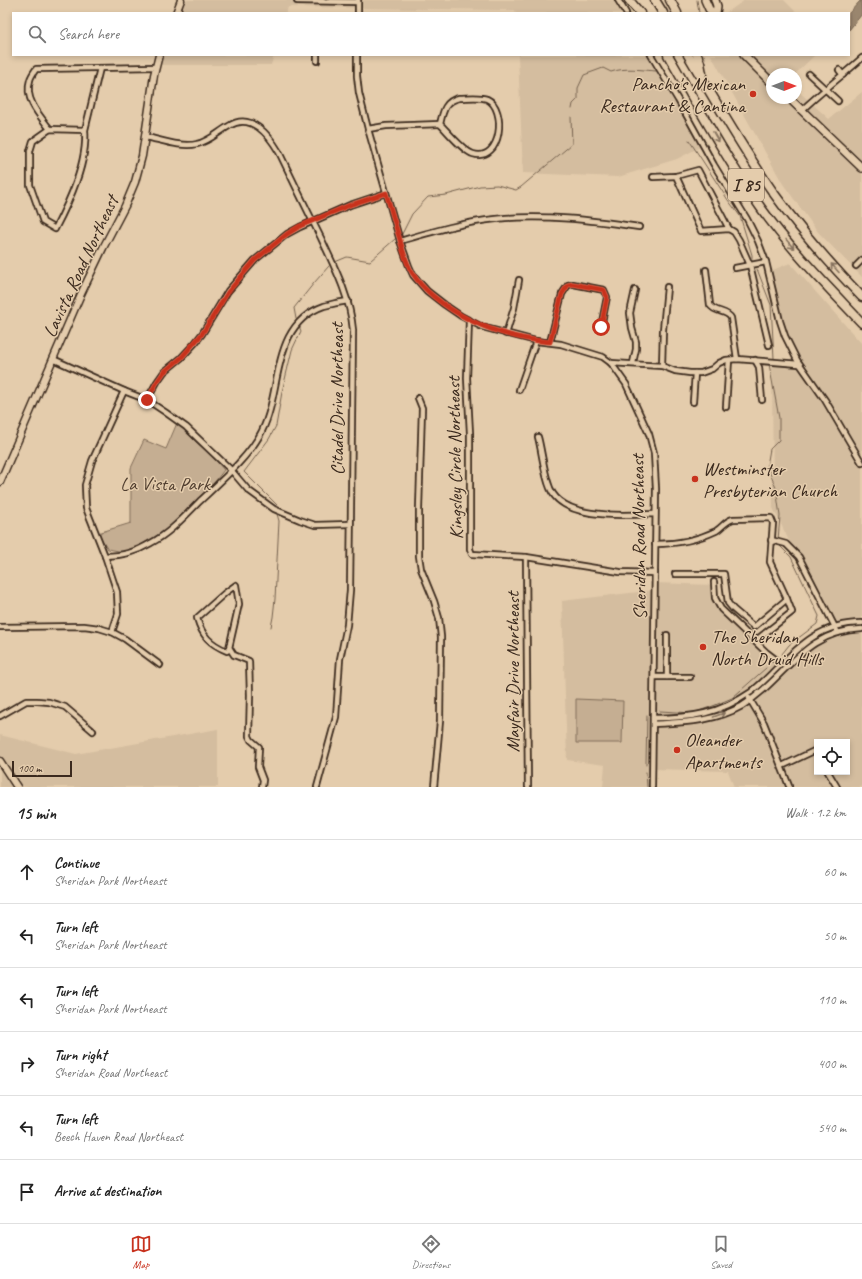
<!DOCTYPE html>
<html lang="en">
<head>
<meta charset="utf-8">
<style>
  body { margin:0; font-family:Caveat,sans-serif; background:#f2f2f2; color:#222 }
  .controls { position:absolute; right:12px; bottom:12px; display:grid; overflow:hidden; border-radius:0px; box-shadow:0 2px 6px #0003 }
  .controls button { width:36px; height:36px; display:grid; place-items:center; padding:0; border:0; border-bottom:1px solid #e0e0e0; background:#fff; color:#222; font:20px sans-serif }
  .compass { position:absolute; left:766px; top:68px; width:36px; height:36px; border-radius:50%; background:#fff; box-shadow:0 2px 6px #0003; rotate:90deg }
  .scale { position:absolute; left:12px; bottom:10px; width:60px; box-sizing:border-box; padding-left:4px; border:2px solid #3b2a1e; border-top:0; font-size:11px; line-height:14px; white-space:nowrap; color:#3b2a1e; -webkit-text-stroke:3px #e4ccac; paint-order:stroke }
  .stop { position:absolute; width:12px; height:12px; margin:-9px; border:3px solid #c8321e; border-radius:50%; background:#fff }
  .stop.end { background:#c8321e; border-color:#fff; box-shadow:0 1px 4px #0008 }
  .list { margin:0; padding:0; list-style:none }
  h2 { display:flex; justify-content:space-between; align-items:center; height:52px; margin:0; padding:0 16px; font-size:17px }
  h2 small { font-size:13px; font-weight:400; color:#767676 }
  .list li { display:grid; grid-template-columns:26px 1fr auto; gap:12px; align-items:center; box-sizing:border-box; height:64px; padding:0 16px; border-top:1px solid #e0e0e0 }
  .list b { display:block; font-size:15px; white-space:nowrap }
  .list p { margin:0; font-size:13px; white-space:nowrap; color:#767676 }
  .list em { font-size:13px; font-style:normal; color:#767676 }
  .icon { flex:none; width:22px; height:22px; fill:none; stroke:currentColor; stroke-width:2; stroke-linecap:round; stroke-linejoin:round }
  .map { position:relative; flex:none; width:862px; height:787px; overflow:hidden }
  .search { position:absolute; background:#fff; box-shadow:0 2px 6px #0003; left:12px; right:12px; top:12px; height:44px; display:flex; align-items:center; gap:10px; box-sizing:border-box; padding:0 14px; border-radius:0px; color:#767676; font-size:15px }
  .sheet { height:436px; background:#fff }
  nav { display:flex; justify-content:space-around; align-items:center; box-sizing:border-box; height:56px; border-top:1px solid #e0e0e0; background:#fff; font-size:11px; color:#767676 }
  nav a { display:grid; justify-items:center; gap:2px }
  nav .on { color:#c8321e }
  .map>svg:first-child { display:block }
  .built { fill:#d4bd9f; fill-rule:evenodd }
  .green { fill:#c5ae92; stroke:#806c58 }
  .water { fill:#9a866e; stroke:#74614e }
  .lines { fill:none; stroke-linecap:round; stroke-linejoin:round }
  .stream { stroke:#74614e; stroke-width:1 }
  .street-casing { stroke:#3b2a1e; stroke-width:8 }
  .secondary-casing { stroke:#3b2a1e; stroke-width:9 }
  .primary-casing { stroke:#3b2a1e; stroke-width:10 }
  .highway-casing { stroke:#3b2a1e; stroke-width:11 }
  .street { stroke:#e4ccac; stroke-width:4.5 }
  .secondary { stroke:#e4ccac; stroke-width:6 }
  .primary { stroke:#e4ccac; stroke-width:7 }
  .highway { stroke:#e4ccac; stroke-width:8 }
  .oneway { stroke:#87735e }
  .route { stroke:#c8321e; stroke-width:5 }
  .poi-dot { fill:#c8321e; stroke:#e4ccac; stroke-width:1.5 }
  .labels { text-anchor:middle; stroke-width:3; stroke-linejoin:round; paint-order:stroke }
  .shield { fill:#e4ccac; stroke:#6e5b49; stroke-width:1 }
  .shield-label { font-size:18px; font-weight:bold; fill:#3b2a1e }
  .poi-label { font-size:19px; fill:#3b2a1e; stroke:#e4ccac; text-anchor:start }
  .street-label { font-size:19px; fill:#3b2a1e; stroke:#e4ccac }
  .park-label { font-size:19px; fill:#503e2f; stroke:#e4ccac }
</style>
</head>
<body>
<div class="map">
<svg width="862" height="787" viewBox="0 0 862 787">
  <rect width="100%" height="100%" fill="#e4ccac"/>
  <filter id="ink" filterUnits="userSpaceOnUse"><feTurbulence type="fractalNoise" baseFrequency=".025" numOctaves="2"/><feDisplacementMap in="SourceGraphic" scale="8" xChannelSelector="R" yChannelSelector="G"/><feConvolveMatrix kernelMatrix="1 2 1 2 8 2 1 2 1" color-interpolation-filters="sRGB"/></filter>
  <g filter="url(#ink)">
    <g class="built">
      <path d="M184,0H620L627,13H516L515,10L288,7L286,13H178Z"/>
      <path d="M745,0H784L797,13H726Z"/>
      <path d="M162,55H274L271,65H160Z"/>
      <path d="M518,55H650L704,145L677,159L618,177L523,173Z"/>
      <path d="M711,55H815L795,74H772V98H796V89L829,119L862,92V277L818,232L783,184Z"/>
      <path d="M790,263L862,344V787H734L728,771L653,769V787H603L605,765L567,760L562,601L655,590V583L713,585L728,617L780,669L791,658L832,628L773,508L772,363L802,366L780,324L768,272ZM817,742H847V772H817Z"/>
      <path d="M218,729V787H0V735L76,754Z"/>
    </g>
    <g class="green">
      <path d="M177,423L196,442L212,456L224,470L210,488L200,496L169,528L136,548L124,552L108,549L98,533L131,523V468L144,440L166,449Z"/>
      <path d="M576,699L623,701L622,743H576Z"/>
    </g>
    <path class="water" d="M861,0L862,14L849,30V13Z"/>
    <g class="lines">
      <g class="stream">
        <path d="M697,0L699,13"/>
        <path d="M704,55L705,58"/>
        <path d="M572,109L573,104L578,99V88L584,75L603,68L611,72C625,67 641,70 656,71"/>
        <path d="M689,140L728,200L740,216L752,255V258"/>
        <path d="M402,234L412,214L428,197L446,195L480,186L497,185L516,190L521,187L572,144L571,117"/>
        <path d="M335,262L347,257L370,261L395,239"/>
        <path d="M757,269L771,305L774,358"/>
        <path d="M296,319L294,308L314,283L329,266"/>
        <path d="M769,364L779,418V440L770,449L767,466L776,488L780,516L778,540"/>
        <path d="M278,506L244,472L269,439L276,426L282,392L292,350L301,331L299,326"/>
        <path d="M778,544L791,557L819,616L817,624L789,645L782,654"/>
        <path d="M271,627L273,617L275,599L279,521L277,514"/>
        <path d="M660,711L693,713L713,706L732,698L766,668"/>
        <path d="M646,765L647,715"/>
        <path d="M646,772L647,787"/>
      </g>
      <defs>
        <g id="street">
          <path d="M618,0L626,13"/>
          <path d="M297,1L358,2"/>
          <path d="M358,13V0"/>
          <path d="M357,55V76L359,93L368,129L400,241L409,266L413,275L427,291L445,305L461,316L482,327L536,341L561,344L603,357L611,363L626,384L649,434L654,453L656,489L652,787"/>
          <path d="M651,55L678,100L714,165L747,219L758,241L766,262L780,321L785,336L797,360L825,400L862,463"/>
          <path d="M317,61V55"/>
          <path d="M839,70L843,75"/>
          <path d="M809,74L838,101"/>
          <path d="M459,98C467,98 479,96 487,99C507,108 502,163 473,154C463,151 448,132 440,124C443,111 445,101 459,98Z"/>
          <path d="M802,110C821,92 842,76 862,58"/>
          <path d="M50,129C39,115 24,99 30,80C31,76 34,72 36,69L156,67"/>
          <path d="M368,129L386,126L440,124"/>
          <path d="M85,130L50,129L33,141L30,151V185L43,222L55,229C69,202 88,162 85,130L100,68"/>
          <path d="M146,137C161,140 182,148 197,144C210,141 218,132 229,126C251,112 269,135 279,152C293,181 307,210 321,238C335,268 350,297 353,330L350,590L347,625L340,659L336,717L317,787"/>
          <path d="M676,176L701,231L729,229L734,232L739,240L750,265L769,345"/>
          <path d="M653,177L676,176L698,170L729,229"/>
          <path d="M400,241C431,232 464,222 496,219C544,214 592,220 639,227"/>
          <path d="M856,266L862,260"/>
          <path d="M735,268L766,262"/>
          <path d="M706,270L710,305C715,313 727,310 731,318L737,359"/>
          <path d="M469,320L467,378L470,433V549L472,554L526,557L620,572L655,573"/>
          <path d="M506,334L514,308L519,280"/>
          <path d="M550,342L562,294L568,285L573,284L604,290L607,297L601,327"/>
          <path d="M53,359L124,391L147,400L165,412L186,427L231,470L248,490L274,509L300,520L315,525L350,524"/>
          <path d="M755,360L759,367L762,400"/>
          <path d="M611,363L662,366L675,371L690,373H701L712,369L719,363L726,360L737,359L799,364"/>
          <path d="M633,363L636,349V342L632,328L630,313L635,290"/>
          <path d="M662,366L663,330L667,287"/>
          <path d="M519,390L536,341"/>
          <path d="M418,398L422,408L419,509V556L421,569L434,601L439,618L441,637L440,721L434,787"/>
          <path d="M147,400L157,382L164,372L181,358L195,343L202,334L228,291L255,260L287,234L300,227L350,205L386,193"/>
          <path d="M693,402L695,373"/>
          <path d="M726,407L729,360"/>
          <path d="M538,437C542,452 544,474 550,488C563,521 627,515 655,514"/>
          <path d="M771,540L786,544L799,557L838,633"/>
          <path d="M655,544C676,544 697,540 716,531C723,527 725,521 733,519L771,518L773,523L770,562L787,599L754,627L733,609L728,603L724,574H675"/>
          <path d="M105,556C123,556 136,552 151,543C170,533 185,516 200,501C220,482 250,456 262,431C283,389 270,325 324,306C331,304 340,302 348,301"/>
          <path d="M526,557L528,787"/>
          <path d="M714,582L715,598L721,609L766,652L783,665"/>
          <path d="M236,585L239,604L229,648L230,649L227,651C210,644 202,636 197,618L225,593Z"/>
          <path d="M0,627L84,626L99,628L112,632L125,639L160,665"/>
          <path d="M112,632L118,614L117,592L105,556L86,508L85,485L92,461L124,391"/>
          <path d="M755,641L792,612L787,599"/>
          <path d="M230,649L234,655L249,661L250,695L249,736L251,740L259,747L258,767L263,780L262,787"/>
          <path d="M654,677H690"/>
          <path d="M667,677V635"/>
          <path d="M749,698L764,723L789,786"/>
          <path d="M0,716L26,701H37L49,702L65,707L93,731"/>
          <path d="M653,718C692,718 719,714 751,692C759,686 765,680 772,673C799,646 821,623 862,623"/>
          <path d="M653,724C684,722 714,722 742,706C786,679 802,631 862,629"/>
          <path d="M782,766L816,750"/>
          <path d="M828,772L837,787"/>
        </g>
        <g id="secondary">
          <path d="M176,13L181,0"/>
          <path d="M0,482L81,294L103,248L125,206L135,182L142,156L154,75L159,55"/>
          <path d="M0,761L17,787"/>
        </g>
        <g id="primary">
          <path d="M705,0L709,9L713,13"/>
          <path d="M715,0L717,6L716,13"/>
          <path d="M744,55L772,83"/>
          <path d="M789,98L862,168"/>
        </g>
        <g id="highway">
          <path d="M629,0L640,13"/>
          <path d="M655,0L663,13"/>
          <path d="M670,0L677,13"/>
          <path d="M668,55C698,107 727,160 761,208C791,250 827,286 862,323"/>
          <path d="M688,55C716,102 743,150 775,195C801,231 831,265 862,297"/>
          <path d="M697,55L700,63L702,74"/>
        </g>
      </defs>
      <use href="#street" class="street-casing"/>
      <use href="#secondary" class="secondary-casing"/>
      <use href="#primary" class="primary-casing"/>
      <use href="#highway" class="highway-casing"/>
      <use href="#street" class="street"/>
      <use href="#secondary" class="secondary"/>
      <use href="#primary" class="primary"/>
      <use href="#highway" class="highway"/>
    </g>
    <defs><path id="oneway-shaft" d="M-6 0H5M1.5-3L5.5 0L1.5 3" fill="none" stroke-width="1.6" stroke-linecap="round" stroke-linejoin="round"/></defs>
    <g class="oneway">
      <use href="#oneway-shaft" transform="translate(716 137) rotate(60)"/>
      <use href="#oneway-shaft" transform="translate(790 244) rotate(50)"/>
      <use href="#oneway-shaft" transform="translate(835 268) rotate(-132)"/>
      <use href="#oneway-shaft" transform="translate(719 715) rotate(-20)"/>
    </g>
  </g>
  <g class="lines" filter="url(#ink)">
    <path class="route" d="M147,400L157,382L164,372L181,358L202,334L228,292L255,260L287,234L300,226L350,205L386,193C391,209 395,224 400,240C403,251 406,264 413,274C418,282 426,290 433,296C467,324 507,338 550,342L562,294L568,285L573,284L604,290L607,297L601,327"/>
  </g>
  <g class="poi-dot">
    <circle cx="753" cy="94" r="4"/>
    <circle cx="695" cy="479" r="4"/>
    <circle cx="703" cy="647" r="4"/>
    <circle cx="677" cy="750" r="4"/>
  </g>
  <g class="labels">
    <rect class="shield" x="728" y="169" width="36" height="32" rx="3"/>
    <g class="shield-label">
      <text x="746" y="191">I 85</text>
    </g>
    <g class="poi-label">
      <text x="745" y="90" text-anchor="end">Pancho's Mexican<tspan x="745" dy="22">Restaurant &amp; Cantina</tspan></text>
      <text x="703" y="475">Westminster<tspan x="703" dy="22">Presbyterian Church</tspan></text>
      <text x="711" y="643">The Sheridan<tspan x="711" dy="22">North Druid Hills</tspan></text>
      <text x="685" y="746">Oleander<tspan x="685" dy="22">Apartments</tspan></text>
    </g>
    <g class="street-label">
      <text transform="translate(80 266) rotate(-65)" y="7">Lavista Road Northeast</text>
      <text transform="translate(336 399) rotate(-90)" y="7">Citadel Drive Northeast</text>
      <text transform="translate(454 458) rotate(-91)" y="7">Kingsley Circle Northeast</text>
      <text transform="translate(638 537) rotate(-91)" y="7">Sheridan Road Northeast</text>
      <text transform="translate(512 672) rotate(-90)" y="7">Mayfair Drive Northeast</text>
    </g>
    <g class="park-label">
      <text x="165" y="490">La Vista Park</text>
    </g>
  </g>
</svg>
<div class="controls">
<button><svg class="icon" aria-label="locate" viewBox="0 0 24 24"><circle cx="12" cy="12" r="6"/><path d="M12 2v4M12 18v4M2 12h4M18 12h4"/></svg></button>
</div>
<svg class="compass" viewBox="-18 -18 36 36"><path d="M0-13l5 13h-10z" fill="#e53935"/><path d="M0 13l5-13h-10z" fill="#767676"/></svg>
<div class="scale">100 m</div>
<div class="stop" style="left:601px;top:327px"></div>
<div class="stop end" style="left:147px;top:400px"></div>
<div class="search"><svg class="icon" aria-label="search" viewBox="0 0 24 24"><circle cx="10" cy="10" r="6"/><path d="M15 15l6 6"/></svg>Search here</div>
</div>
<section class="sheet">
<h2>15 min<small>Walk · 1.2 km</small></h2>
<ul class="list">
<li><svg class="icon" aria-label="ahead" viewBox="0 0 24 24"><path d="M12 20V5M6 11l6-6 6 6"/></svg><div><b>Continue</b><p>Sheridan Park Northeast</p></div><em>60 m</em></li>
<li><svg class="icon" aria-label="left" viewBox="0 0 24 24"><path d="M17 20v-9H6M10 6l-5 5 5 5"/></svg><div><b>Turn left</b><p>Sheridan Park Northeast</p></div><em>50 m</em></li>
<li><svg class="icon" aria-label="left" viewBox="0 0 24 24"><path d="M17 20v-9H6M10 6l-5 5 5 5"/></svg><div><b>Turn left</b><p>Sheridan Park Northeast</p></div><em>110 m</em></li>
<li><svg class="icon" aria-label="right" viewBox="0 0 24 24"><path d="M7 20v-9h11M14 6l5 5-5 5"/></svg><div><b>Turn right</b><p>Sheridan Road Northeast</p></div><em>400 m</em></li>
<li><svg class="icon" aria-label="left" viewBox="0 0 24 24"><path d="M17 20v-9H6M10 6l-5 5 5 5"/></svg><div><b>Turn left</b><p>Beech Haven Road Northeast</p></div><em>540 m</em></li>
<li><svg class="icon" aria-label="arrive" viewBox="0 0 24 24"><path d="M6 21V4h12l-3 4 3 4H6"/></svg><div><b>Arrive at destination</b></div></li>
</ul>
</section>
<nav>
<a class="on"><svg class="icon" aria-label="map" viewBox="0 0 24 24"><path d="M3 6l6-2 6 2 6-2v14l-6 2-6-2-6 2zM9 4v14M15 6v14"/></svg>Map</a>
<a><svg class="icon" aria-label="directions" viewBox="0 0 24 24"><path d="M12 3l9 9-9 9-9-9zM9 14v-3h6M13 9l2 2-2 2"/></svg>Directions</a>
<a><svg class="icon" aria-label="saved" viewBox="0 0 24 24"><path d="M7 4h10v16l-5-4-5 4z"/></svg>Saved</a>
</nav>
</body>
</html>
